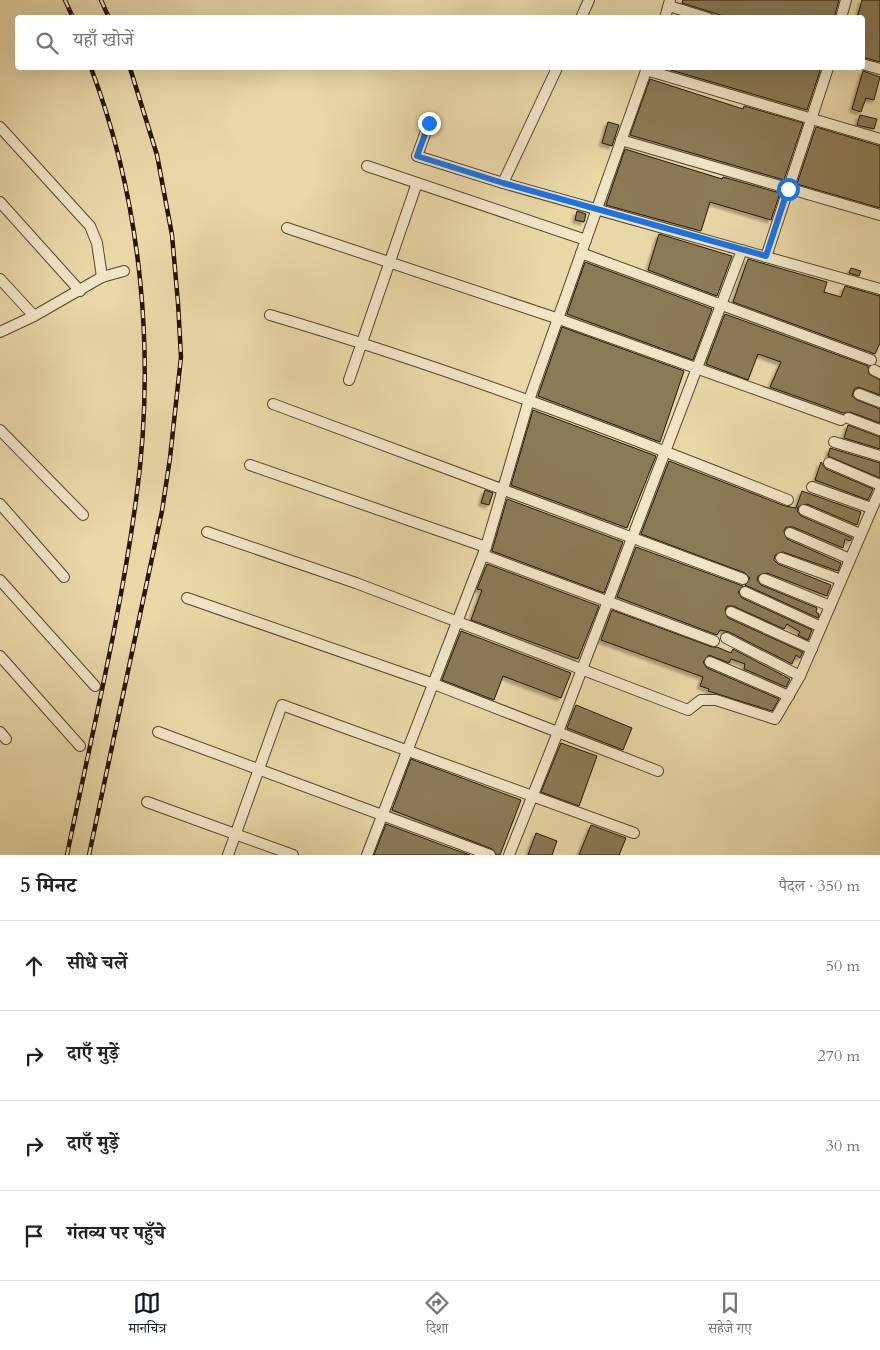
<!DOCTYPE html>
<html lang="hi">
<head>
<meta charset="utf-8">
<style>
  body { margin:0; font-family:Cardo,"Noto Serif Devanagari",serif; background:#f2f2f2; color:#202124 }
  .stop { position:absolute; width:15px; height:15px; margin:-11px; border:4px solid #1a73e8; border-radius:50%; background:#fff }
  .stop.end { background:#1a73e8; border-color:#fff; box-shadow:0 1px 5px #0008 }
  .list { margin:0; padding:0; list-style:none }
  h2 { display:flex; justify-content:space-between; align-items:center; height:65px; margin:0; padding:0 20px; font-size:21px }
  h2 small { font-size:16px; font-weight:400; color:#757577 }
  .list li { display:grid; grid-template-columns:32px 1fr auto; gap:15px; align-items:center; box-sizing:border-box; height:90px; padding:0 20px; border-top:1px solid #e0e0e0 }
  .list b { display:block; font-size:19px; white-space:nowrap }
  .list em { font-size:16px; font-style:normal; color:#757577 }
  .icon { flex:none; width:28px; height:28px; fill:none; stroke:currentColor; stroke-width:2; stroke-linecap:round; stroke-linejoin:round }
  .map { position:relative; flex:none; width:880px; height:855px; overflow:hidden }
  .search { position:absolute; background:#fff; box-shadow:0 5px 20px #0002; left:15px; right:15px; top:15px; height:55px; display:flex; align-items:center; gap:12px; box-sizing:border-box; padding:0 18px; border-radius:5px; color:#757577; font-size:19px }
  .sheet { height:425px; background:#fff }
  nav { display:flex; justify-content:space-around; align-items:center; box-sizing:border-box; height:70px; border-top:1px solid #e0e0e0; background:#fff; font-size:14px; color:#757577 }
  nav a { display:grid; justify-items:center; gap:2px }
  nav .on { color:#111827 }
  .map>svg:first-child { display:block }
  .building { fill:#8b7a57; stroke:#251500; filter:url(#shadow) }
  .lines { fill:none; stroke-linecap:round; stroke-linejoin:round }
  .minor-casing { stroke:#56462a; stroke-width:12 }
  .minor { stroke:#f1e5c6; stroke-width:10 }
  .rail-casing { stroke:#251500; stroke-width:4.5 }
  .rail { stroke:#f1e5c6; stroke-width:2.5; stroke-dasharray:8; stroke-linecap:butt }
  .route { stroke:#1a73e8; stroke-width:6 }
</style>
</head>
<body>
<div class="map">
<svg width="880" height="855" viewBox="0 0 880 855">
  <defs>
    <filter id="shadow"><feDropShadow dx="-3" dy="3" stdDeviation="1" flood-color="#0004"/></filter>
  </defs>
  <rect width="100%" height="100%" fill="#e9d7a8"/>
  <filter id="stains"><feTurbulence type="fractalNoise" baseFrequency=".004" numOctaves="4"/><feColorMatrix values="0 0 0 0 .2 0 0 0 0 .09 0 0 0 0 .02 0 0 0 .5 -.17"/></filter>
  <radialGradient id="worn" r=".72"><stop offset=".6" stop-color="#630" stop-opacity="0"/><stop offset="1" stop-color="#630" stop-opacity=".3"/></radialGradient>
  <g class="building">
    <path d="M683,0H839L834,18H730L682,3Z"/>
    <path d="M862,0H880V62L862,57V18H857Z"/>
    <path d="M664,68H821L807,110Z"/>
    <path d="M863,71L880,77L874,100L866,98L861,112L852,109Z"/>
    <path d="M650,79L743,109L744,106L803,123L784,180L630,135Z"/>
    <path d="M860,115L877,119L874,129L857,125Z"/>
    <path d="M608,122L619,125L612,146L602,143Z"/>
    <path d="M816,127L880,146V208L797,184Z"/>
    <path d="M625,149L722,179L723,177L780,193L771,220L710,202L701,231L606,205Z"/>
    <path d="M577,211L586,214L584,222L575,220Z"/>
    <path d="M659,234L732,256L717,296L648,270Z"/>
    <path d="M748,259L827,282L824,292L841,297L845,286L880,296V343L875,354L733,302Z"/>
    <path d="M585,262L712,309L693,360L567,314Z"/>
    <path d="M851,268L861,271L859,276L849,273Z"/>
    <path d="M725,314L868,366L869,374L880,380V395L858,387L854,389L852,396L857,400L880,409V423L850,412L843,413L770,387L781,362L758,354L748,380L706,364Z"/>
    <path d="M562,327L684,371L660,442L538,396Z"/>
    <path d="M533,410L656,456L627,528L511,485Z"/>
    <path d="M848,425L880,437V449L844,438Z"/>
    <path d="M830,448L880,463V478L828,456Z"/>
    <path d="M669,461L785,506L796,508L802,491L861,512L857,525L807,504L798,507L797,511L801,516L852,538L850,541L845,539L843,548L793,527H786L784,531L787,539L841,563L838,571L783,552L775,555L774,560L778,564L831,585L827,596L767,573L758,576L757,580L761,585L817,608L816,612L819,614L818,618L745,585L750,578L745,573L641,534Z"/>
    <path d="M821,462L826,469L873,489L868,500L815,480Z"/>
    <path d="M485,490L493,493L489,505L481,503Z"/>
    <path d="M507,499L623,542L604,593L492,551Z"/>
    <path d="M636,547L743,586L738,592L742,598L812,630L808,640L798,635L800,632L787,624L784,629L733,606H727L725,610L728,618L803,652L800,658L796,655L792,664L729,632L720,630L717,635L617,597Z"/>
    <path d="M487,564L599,606L578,659L471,620L482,590L477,589Z"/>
    <path d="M612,610L712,647H717L731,653L733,649L790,679L786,687L744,669L745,664L731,659L729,663L709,655L703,662L707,668L779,699L772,711L708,691L709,689L700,686L703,677L601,640Z"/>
    <path d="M461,631L571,673L561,698L503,676L494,700L442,680Z"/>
    <path d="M576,705L632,728L623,750L567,728Z"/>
    <path d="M561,743L597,756L579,806L541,792Z"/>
    <path d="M411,759L521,800L500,855H497L492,849L392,810Z"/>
    <path d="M386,824L442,845L470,855H374Z"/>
    <path d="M591,825L626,838L619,855H579Z"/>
    <path d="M536,833L557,841L552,855H528Z"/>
  </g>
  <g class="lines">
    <defs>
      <g id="minor">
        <path d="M669,6L708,18"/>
        <path d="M581,18L589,0"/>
        <path d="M665,18L670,0"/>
        <path d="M841,18L846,0"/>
        <path d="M862,64L880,69"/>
        <path d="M646,70L880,139"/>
        <path d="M429,123L417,156L503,183L880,289"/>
        <path d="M0,127L90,226L97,243L102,277"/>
        <path d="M621,140L880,215"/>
        <path d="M367,166L586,240"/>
        <path d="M503,183L557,68"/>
        <path d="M0,202L80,291"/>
        <path d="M287,228L559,319L841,420"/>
        <path d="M581,253L871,360"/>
        <path d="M766,257L828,68"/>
        <path d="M0,279L34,316"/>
        <path d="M270,315C446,367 618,432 788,500"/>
        <path d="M0,332L34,316L102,277L124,271"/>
        <path d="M874,370L880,373"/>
        <path d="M349,380L417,183"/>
        <path d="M859,394L880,402"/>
        <path d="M273,404L743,579"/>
        <path d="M848,418L880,430"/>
        <path d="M0,430L83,515"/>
        <path d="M834,442L880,456"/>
        <path d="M829,463L880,485"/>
        <path d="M250,465L486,547"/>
        <path d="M812,487L871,508"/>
        <path d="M0,504L64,577"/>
        <path d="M804,510L860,534"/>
        <path d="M207,532L356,583L688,710L701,700H716L775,719L800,676L880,490"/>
        <path d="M790,533L850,559"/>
        <path d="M483,555L714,641"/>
        <path d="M781,558L841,580"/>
        <path d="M764,579L830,606"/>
        <path d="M0,580L95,686"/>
        <path d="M745,592L821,627"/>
        <path d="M187,598L434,684L658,771"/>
        <path d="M731,612L812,649"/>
        <path d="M726,638L800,676"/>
        <path d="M0,656L80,746"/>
        <path d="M710,662L789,696"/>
        <path d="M0,732L6,739"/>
        <path d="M158,732L490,855"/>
        <path d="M147,802L293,855"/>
        <path d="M228,855L282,705L634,833"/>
        <path d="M367,855L486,547L529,400L647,68"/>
        <path d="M509,855L558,732L742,250"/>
      </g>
    </defs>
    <use href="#minor" class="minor-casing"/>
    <use href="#minor" class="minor"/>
    <defs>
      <g id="rail">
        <path d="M65,0L73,18"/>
        <path d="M101,0L109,18"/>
        <path d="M67,855C91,737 120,619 136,500C156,356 142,203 91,68"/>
        <path d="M89,855L162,511L170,458L181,357L178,303L172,235L157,155L130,68"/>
      </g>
    </defs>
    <use href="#rail" class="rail-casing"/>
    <use href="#rail" class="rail"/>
  </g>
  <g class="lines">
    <path class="route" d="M429,123L417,156L503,183L766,256L788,189"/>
  </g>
  <rect width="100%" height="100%" filter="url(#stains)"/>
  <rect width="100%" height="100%" fill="url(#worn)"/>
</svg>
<div class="stop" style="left:788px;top:189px"></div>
<div class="stop end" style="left:429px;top:123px"></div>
<div class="search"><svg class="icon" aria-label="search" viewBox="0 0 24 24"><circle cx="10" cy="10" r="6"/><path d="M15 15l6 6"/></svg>यहाँ खोजें</div>
</div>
<section class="sheet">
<h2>5 मिनट<small>पैदल · 350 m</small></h2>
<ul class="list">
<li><svg class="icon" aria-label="ahead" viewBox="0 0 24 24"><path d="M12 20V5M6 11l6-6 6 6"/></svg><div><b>सीधे चलें</b></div><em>50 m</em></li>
<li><svg class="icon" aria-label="right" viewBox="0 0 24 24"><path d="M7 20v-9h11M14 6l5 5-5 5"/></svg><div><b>दाएँ मुड़ें</b></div><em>270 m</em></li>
<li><svg class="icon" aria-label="right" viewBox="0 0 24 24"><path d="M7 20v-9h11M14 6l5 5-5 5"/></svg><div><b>दाएँ मुड़ें</b></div><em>30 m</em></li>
<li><svg class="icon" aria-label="arrive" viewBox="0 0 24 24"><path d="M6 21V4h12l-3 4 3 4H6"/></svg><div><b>गंतव्य पर पहुँचे</b></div></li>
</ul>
</section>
<nav>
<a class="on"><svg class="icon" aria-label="map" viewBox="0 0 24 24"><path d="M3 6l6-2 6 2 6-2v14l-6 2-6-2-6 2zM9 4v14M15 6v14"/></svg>मानचित्र</a>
<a><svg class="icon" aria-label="directions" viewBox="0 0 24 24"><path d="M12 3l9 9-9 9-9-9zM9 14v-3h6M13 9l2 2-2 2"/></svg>दिशा</a>
<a><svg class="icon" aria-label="saved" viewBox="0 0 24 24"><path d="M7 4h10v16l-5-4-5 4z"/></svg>सहेजे गए</a>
</nav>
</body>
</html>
